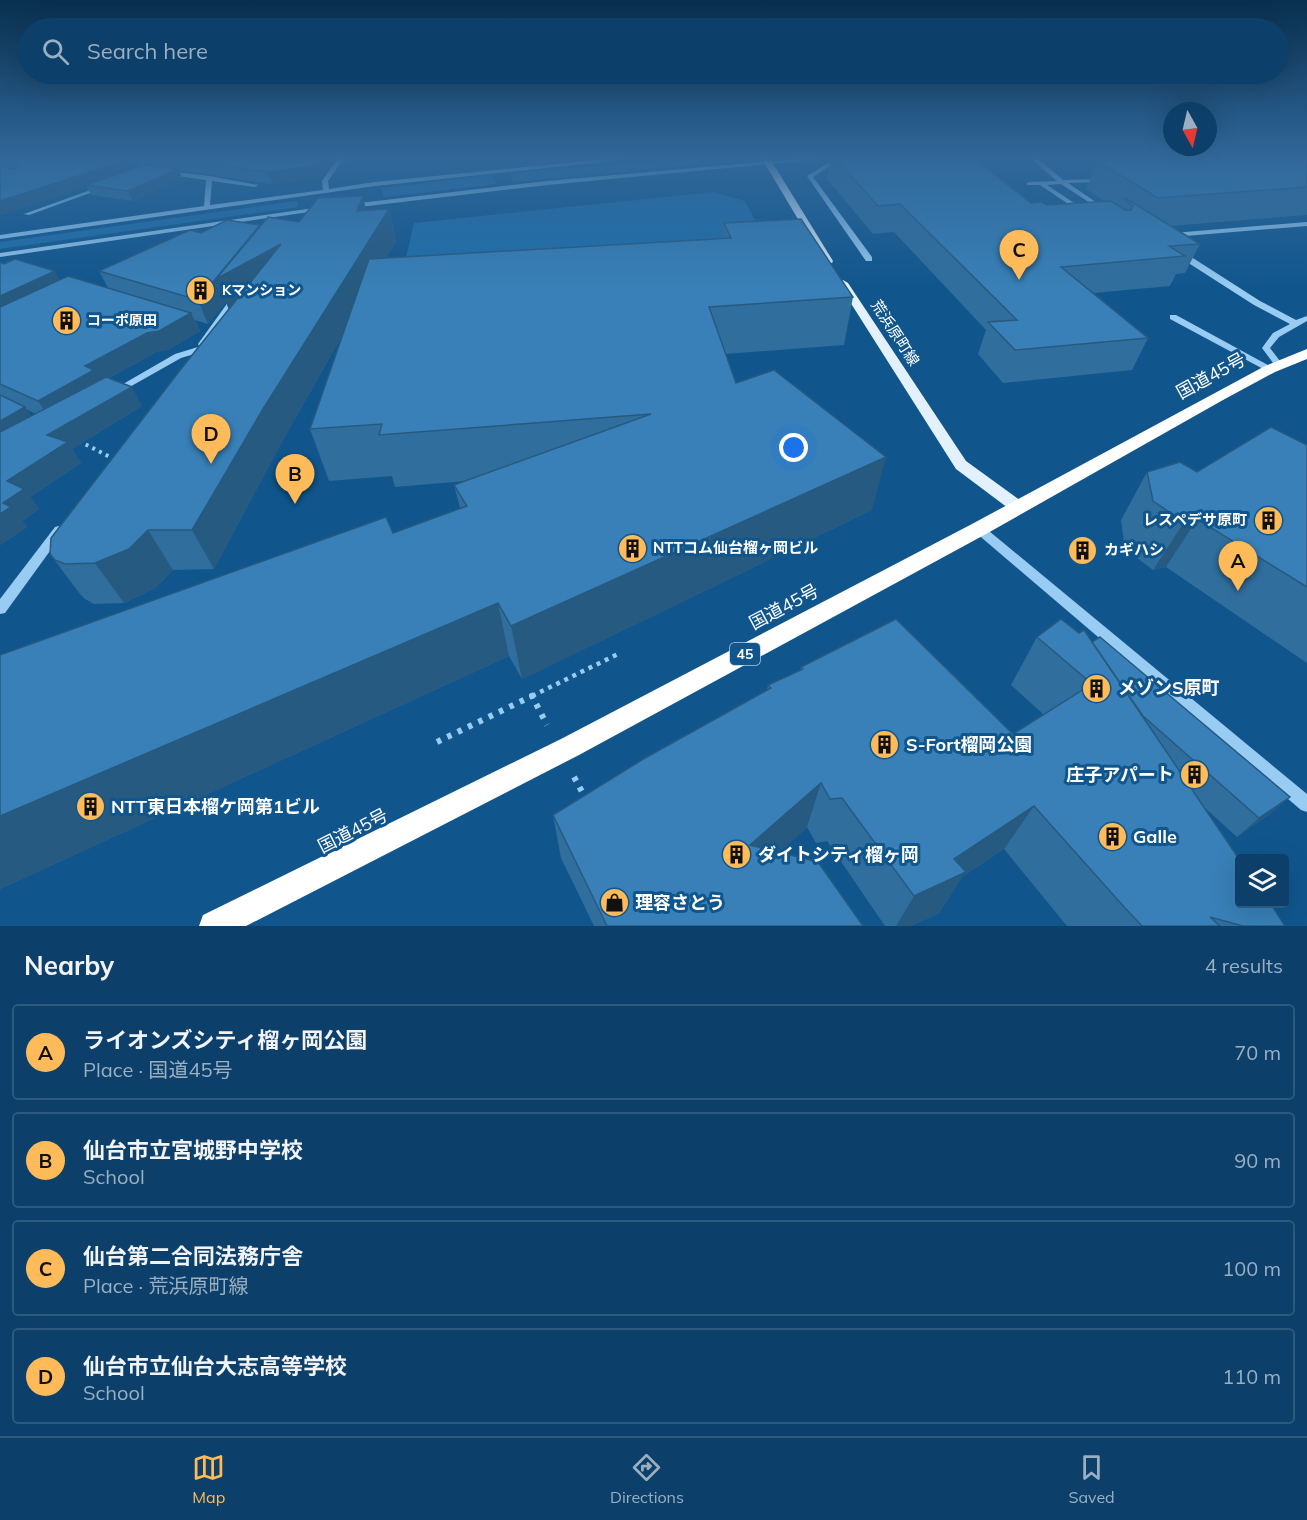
<!DOCTYPE html>
<html lang="en">
<head>
<meta charset="utf-8">
<style>
  body { margin:0; font-family:Mulish,"Noto Sans JP",sans-serif; background:#1a4b72; color:#f1f3f6 }
  .controls { position:absolute; right:18px; bottom:18px; display:grid; overflow:hidden; border-radius:6px; box-shadow:0 6px 24px #0002 }
  .controls button { width:54px; height:54px; display:grid; place-items:center; padding:0; border:0; border-bottom:2px solid #2c597e; background:#0c406a; color:#f1f3f6; font:30px sans-serif }
  .compass { position:absolute; left:1163px; top:102px; width:54px; height:54px; border-radius:50%; background:#0c406a; box-shadow:0 6px 24px #0002; rotate:172deg }
  .you { position:absolute; left:794px; top:448px; width:21px; height:21px; margin:-15px; border:4px solid #fff; border-radius:50%; background:#1a73e8; box-shadow:0 0 0 9px #1a73e833 }
  .badge { display:grid; place-items:center; width:39px; height:39px; border-radius:50%; background:#ffbb59; color:#111; font-size:20px; font-weight:700 }
  .pin { position:absolute; translate:-50% -50px; filter:drop-shadow(0 2px 3px #0008) }
  .pin::after { content:''; position:absolute; top:32px; width:21px; height:18px; background:inherit; clip-path:polygon(0 0,100% 0,50% 100%) }
  .list { margin:0; padding:0; list-style:none }
  h2 { display:flex; justify-content:space-between; align-items:center; height:78px; margin:0; padding:0 24px; font-size:26px }
  h2 small { font-size:20px; font-weight:400; color:#9aafc1 }
  .list li { display:grid; grid-template-columns:39px 1fr auto; gap:18px; align-items:center; box-sizing:border-box; height:96px; margin:0 12px 12px; padding:0 12px; border:2px solid #2c597e; border-radius:6px }
  .list b { display:block; font-size:22px; white-space:nowrap }
  .list p { margin:0; font-size:20px; white-space:nowrap; color:#9aafc1 }
  .list em { font-size:20px; font-style:normal; color:#9aafc1 }
  .icon { flex:none; width:33px; height:33px; fill:none; stroke:currentColor; stroke-width:2; stroke-linecap:round; stroke-linejoin:round }
  .map { position:relative; flex:none; width:1307px; height:926px; overflow:hidden }
  .search { position:absolute; background:#0c406a; box-shadow:0 6px 24px #0002; left:18px; right:18px; top:18px; height:66px; display:flex; align-items:center; gap:15px; box-sizing:border-box; padding:0 21px; border-radius:33px; color:#9aafc1; font-size:22px }
  .sheet { height:510px; background:#0c406a }
  nav { display:flex; justify-content:space-around; align-items:center; box-sizing:border-box; height:84px; border-top:2px solid #2c597e; background:#0c406a; font-size:16px; color:#9aafc1 }
  nav a { display:grid; justify-items:center; gap:3px }
  nav .on { color:#ffbb59 }
  .map>svg:first-child { display:block }
  .green { fill:#1e6fab }
  .lines { fill:none; stroke-linecap:round; stroke-linejoin:round }
  .path-far2 { stroke:#98ccf2; stroke-width:4; stroke-dasharray:3 4.5; stroke-linecap:butt }
  .path-far1 { stroke:#98ccf2; stroke-width:4.5; stroke-dasharray:4 5; stroke-linecap:butt }
  .path { stroke:#98ccf2; stroke-width:6; stroke-dasharray:4.5 7; stroke-linecap:butt }
  .minor { fill:#98ccf2; fill-rule:evenodd }
  .major { fill:#e3f1ff; fill-rule:evenodd }
  .highway { fill:#fff; fill-rule:evenodd }
  .wall { fill:#306e9d; fill-rule:evenodd }
  .shaded-wall { fill:#275a80 }
  .building { fill:#3880b7; stroke:#275a80; stroke-width:1.5 }
  .labels { text-anchor:middle; stroke-width:6; stroke-linejoin:round; paint-order:stroke }
  .far-poi-label { font-size:14px; font-weight:bold; fill:#fff; stroke:#10568d; text-anchor:start }
  .shield { fill:#10568d; stroke:#b7ccdd; stroke-width:1.5 }
  .shield-label { font-size:14px; font-weight:bold; fill:#fff }
  .street-label { font-size:15px; fill:#fff; stroke:#10568d }
  .poi-label { font-size:15px; font-weight:bold; fill:#fff; stroke:#10568d; text-anchor:start }
  .near-street-label { font-size:18px; fill:#fff; stroke:#10568d }
  .near-poi-label { font-size:18px; font-weight:bold; fill:#fff; stroke:#10568d; text-anchor:start }
</style>
</head>
<body>
<div class="map">
<svg width="1307" height="926" viewBox="0 0 1307 926">
  <rect width="100%" height="100%" fill="#10568d"/>
  <g class="green">
    <path d="M699,159L703,164L513,182L509,173Z"/>
    <path d="M492,175L496,184L383,197L382,188Z"/>
    <path d="M713,192L745,201L773,255L397,296L414,223Z"/>
    <path d="M297,201L298,207L0,249V242Z"/>
  </g>
  <g class="lines">
    <path class="path-far2" d="M79,441L112,458"/>
    <path class="path-far1" d="M532,696L618,654"/>
    <g class="path">
      <path d="M534,695L532,696L547,725"/>
      <path d="M437,742L532,696"/>
      <path d="M574,777L586,799"/>
    </g>
    <g class="minor">
      <path d="M339,157H345L328,181L329,189L375,182L625,157H649L375,186L0,239V235L204,206L206,180L164,174V172L166,171L209,176L258,185L255,187L212,181L210,205L323,190L322,181Z"/>
      <path d="M817,157H844L547,185L351,208L348,206L351,204L547,181Z"/>
      <path d="M1029,157H1036L1063,180L1103,179L1104,180L1101,182L1068,183L1106,209L1101,210L1061,184L1047,185L1083,209V211H1079L1040,185H1027V183L1029,182L1057,181Z"/>
      <path d="M828,163L833,164L813,177L872,257V261H866L807,176Z"/>
      <path d="M99,187L104,188L29,215L24,214Z"/>
      <path d="M321,207L324,209L323,210L0,257V253Z"/>
      <path d="M1307,222V226L1173,237L1170,235L1173,233Z"/>
      <path d="M1176,251H1182L1260,301L1296,320L1307,316V321L1279,337L1270,348L1283,365L1282,367H1276L1262,348L1273,333L1290,324L1254,305L1176,255Z"/>
      <path d="M234,294H240L241,296L205,346H199L198,344Z"/>
      <path d="M1170,315H1176L1275,369L1273,371H1267L1170,319Z"/>
      <path d="M198,347L202,350L201,352L181,358L119,393L116,394L111,391L175,354Z"/>
      <path d="M979,525L983,526L1307,794V812L1301,810L975,532L973,529L975,526Z"/>
      <path d="M59,526L63,527L65,530L63,533L5,613L0,614V599L55,527Z"/>
    </g>
    <g class="major">
      <path d="M761,157H769L833,261L832,263L823,261Z"/>
      <path d="M843,280L848,283L966,461L1024,503L1026,507L1024,511H1012L956,469L838,283Z"/>
    </g>
    <path class="highway" d="M1307,349V359L1275,372L1223,400L986,534L579,755L246,926H199L203,915L561,739L972,524L1265,366Z"/>
  </g>
  <g class="wall">
    <path d="M0,157H336L325,173L315,178L271,184L179,170L182,179L133,201L91,195L87,187L0,215L1,164ZM131,162L141,164L145,165L134,168Z"/>
    <path d="M830,157H972L1031,203L1047,205L1104,201L1086,189L1097,161L1131,159V157H1307V215L1170,226L1200,244L1185,273L1176,274L1170,286L1094,293L1148,338L1132,370L1003,383L978,354L986,330L894,232L873,234L827,179Z"/>
    <path d="M389,209L396,241L386,258L723,239L724,223L853,297L844,345L725,354L736,383L872,510L522,679L509,656L0,889V655L393,533L460,508L454,485L466,481L395,487L392,476L329,481L310,429L342,336L279,447L214,569L173,570L155,588L124,603L94,604L85,599L80,594L50,554L229,309L226,302L208,324L195,320L200,331L168,350L156,352L109,378L142,406L72,449L81,463L30,497L39,509L22,521L27,527L0,545V262L60,280L108,288L99,271L201,233L260,225V226L299,222L366,210ZM26,409L36,414L31,416Z"/>
    <path d="M1307,445V663L1166,567L1153,570L1125,549L1121,520L1147,472H1197Z"/>
    <path d="M1037,637L1092,642L1290,797L1267,816L1237,837L1205,808L1285,926H1067L1004,849L962,877L939,913L911,926H885L827,841L816,843L807,827L780,852L863,926H594L561,858L553,815L767,690L768,685L800,671L801,667L1013,734L1044,715L1011,685Z"/>
  </g>
  <g class="shaded-wall">
    <path d="M325,157H336L325,173L315,178L271,184L267,172Z"/>
    <path d="M341,157H351V160L343,164Z"/>
    <path d="M130,159L135,170L86,185L87,187L0,215V201Z"/>
    <path d="M178,169L182,179L133,201L128,191Z"/>
    <path d="M363,196L370,227L357,211Z"/>
    <path d="M389,209L396,241L279,447L214,569L192,530L263,409Z"/>
    <path d="M260,225L267,247L281,244L230,313L226,302L208,324L198,300Z"/>
    <path d="M55,271L65,289L0,320V296Z"/>
    <path d="M191,313L200,331L168,350L156,352L101,382L51,420L38,401L85,366L147,333Z"/>
    <path d="M132,387L142,406L72,449L81,463L30,497L39,509L22,521L27,527L0,545V514L7,481L47,435Z"/>
    <path d="M25,407L38,427L0,448V421Z"/>
    <path d="M886,457L872,510L522,679L511,626Z"/>
    <path d="M1197,519L1166,567L1153,570L1184,522Z"/>
    <path d="M148,530L173,570L155,588L124,603L95,563Z"/>
    <path d="M498,603L509,656L0,889V816Z"/>
    <path d="M821,783L807,827L742,886L750,845Z"/>
    <path d="M1290,797L1267,816L1237,837L1259,818Z"/>
    <path d="M1034,806L1004,849L962,877L939,913L911,926H896L914,896L954,859Z"/>
  </g>
  <g class="building">
    <path d="M5,157H124L130,159L0,201V164L12,169L19,168L18,163Z"/>
    <path d="M165,157H325L321,162L312,166L267,172Z"/>
    <path d="M834,157H972L1031,203L1041,202L1047,205L1111,201L1125,210H1131L1133,206L1124,199H1127L1200,244L1169,246L1185,256L1061,267L1148,338L1015,350L988,322L1017,320L900,204L878,206Z"/>
    <path d="M1155,157H1287L1299,163L1305,160L1302,157H1307V187L1158,198L1097,161Z"/>
    <path d="M145,165L178,169L128,191L86,185Z"/>
    <path d="M363,196L357,211L389,209L263,409L192,530H148L129,549L95,563L65,564L55,560L50,554L51,538L181,369L281,244L216,279L268,217L299,222L318,198Z"/>
    <path d="M801,219L853,297L709,307L736,383L774,370L886,457L511,626L498,603L0,816V655L386,517L393,533L467,506L454,485L651,414L379,435L382,424L310,429L369,259L731,238L724,223Z"/>
    <path d="M227,220L260,225L198,300L99,271L190,230L201,233Z"/>
    <path d="M15,259L55,271L0,296V262L4,264Z"/>
    <path d="M68,276L191,313L159,331L147,333L85,366L94,370L38,401L0,384V307Z"/>
    <path d="M106,377L132,387L47,435L68,442L7,481L24,489L3,503L11,507L0,514V432Z"/>
    <path d="M0,395L25,407L0,421Z"/>
    <path d="M1271,427L1307,445V587L1197,519L1184,522L1153,501L1147,472L1180,462L1197,472Z"/>
    <path d="M896,619L1013,734L1092,684L1037,637L1061,619L1079,633L1084,630L1239,859V903H1270L1285,926H1243L1210,917L1220,926H1142L1125,908L1034,806L954,859L966,872L914,896L842,798L830,799L821,783L750,845L818,862L863,926H607L553,815L645,758L771,688L768,685L803,669L801,667Z"/>
    <path d="M1100,637L1290,797L1259,818L1143,716L1092,642Z"/>
  </g>
  <linearGradient id="sky" x2="0" y2="1"><stop stop-color="#092f4e"/><stop offset="0.55" stop-color="#31689a"/><stop offset="1" stop-color="#31689a" stop-opacity="0"/></linearGradient>
  <rect width="1307" height="287" fill="url(#sky)"/>
  <defs>
    <symbol id="building-disc" viewBox="-11 -11 22 22"><circle r="9.5" fill="#ffbb59" stroke="#10568d"/><path d="M-4-6H4V6H1V3H-1V6H-4ZM-2.5-4.3h1.7v1.8h-1.7ZM.8-4.3h1.7v1.8H.8ZM-2.5-1h1.7V.8h-1.7ZM.8-1h1.7V.8H.8Z" fill="#111"/></symbol>
    <symbol id="shop-disc" viewBox="-11 -11 22 22"><circle r="9.5" fill="#ffbb59" stroke="#10568d"/><path d="M-5-2.5h2.3a2.7 3.5 0 0 1 5.4 0H5L5.5 6h-11ZM-1.5-2.5h3a1.5 2.3 0 0 0-3 0Z" fill="#111"/></symbol>
  </defs>
  <g fill-rule="evenodd">
    <use href="#building-disc" x="184" y="274" width="33" height="33"/>
    <use href="#building-disc" x="50" y="304" width="33" height="33"/>
    <use href="#building-disc" x="1252" y="504" width="33" height="33"/>
    <use href="#building-disc" x="616" y="532" width="33" height="33"/>
    <use href="#building-disc" x="1066" y="534" width="33" height="33"/>
    <use href="#building-disc" x="1080" y="672" width="33" height="33"/>
    <use href="#building-disc" x="868" y="728" width="33" height="33"/>
    <use href="#building-disc" x="1178" y="758" width="33" height="33"/>
    <use href="#building-disc" x="74" y="790" width="33" height="33"/>
    <use href="#building-disc" x="1096" y="820" width="33" height="33"/>
    <use href="#building-disc" x="720" y="838" width="33" height="33"/>
    <use href="#shop-disc" x="598" y="886" width="33" height="33"/>
  </g>
  <g class="labels">
    <g class="far-poi-label">
      <text x="222" y="295">Kマンション</text>
      <text x="87" y="325">コーポ原田</text>
    </g>
    <rect class="shield" x="730" y="643" width="30" height="22" rx="4.5"/>
    <g class="shield-label">
      <text x="745" y="659">45</text>
    </g>
    <g class="street-label">
      <text transform="translate(895 333) rotate(57)" y="5">荒浜原町線</text>
    </g>
    <g class="poi-label">
      <text x="1247" y="525" text-anchor="end">レスペデサ原町</text>
      <text x="653" y="553">NTTコム仙台榴ヶ岡ビル</text>
      <text x="1104" y="555">カギハシ</text>
    </g>
    <g class="near-street-label">
      <text transform="translate(1211 376) rotate(-29)" y="6">国道45号</text>
      <text transform="translate(784 607) rotate(-28)" y="6">国道45号</text>
      <text transform="translate(353 831) rotate(-27)" y="6">国道45号</text>
    </g>
    <g class="near-poi-label">
      <text x="1118" y="694">メゾンS原町</text>
      <text x="906" y="751">S-Fort榴岡公園</text>
      <text x="1174" y="781" text-anchor="end">庄子アパート</text>
      <text x="111" y="813">NTT東日本榴ケ岡第1ビル</text>
      <text x="1133" y="843">Galle</text>
      <text x="758" y="861">ダイトシティ榴ヶ岡</text>
      <text x="635" y="909">理容さとう</text>
    </g>
  </g>
</svg>
<div class="controls">
<button><svg class="icon" aria-label="layers" viewBox="0 0 24 24"><path d="M12 4l9 5-9 5-9-5zM3 14l9 5 9-5"/></svg></button>
</div>
<svg class="compass" viewBox="-18 -18 36 36"><path d="M0-13l5 13h-10z" fill="#e53935"/><path d="M0 13l5-13h-10z" fill="#9aafc1"/></svg>
<div class="you"></div>
<div class="pin badge" style="left:1238px;top:591px">A</div>
<div class="pin badge" style="left:295px;top:504px">B</div>
<div class="pin badge" style="left:1019px;top:280px">C</div>
<div class="pin badge" style="left:211px;top:464px">D</div>
<div class="search"><svg class="icon" aria-label="search" viewBox="0 0 24 24"><circle cx="10" cy="10" r="6"/><path d="M15 15l6 6"/></svg>Search here</div>
</div>
<section class="sheet">
<h2>Nearby<small>4 results</small></h2>
<ul class="list">
<li><span class="badge">A</span><div><b>ライオンズシティ榴ヶ岡公園</b><p>Place · 国道45号</p></div><em>70 m</em></li>
<li><span class="badge">B</span><div><b>仙台市立宮城野中学校</b><p>School</p></div><em>90 m</em></li>
<li><span class="badge">C</span><div><b>仙台第二合同法務庁舎</b><p>Place · 荒浜原町線</p></div><em>100 m</em></li>
<li><span class="badge">D</span><div><b>仙台市立仙台大志高等学校</b><p>School</p></div><em>110 m</em></li>
</ul>
</section>
<nav>
<a class="on"><svg class="icon" aria-label="map" viewBox="0 0 24 24"><path d="M3 6l6-2 6 2 6-2v14l-6 2-6-2-6 2zM9 4v14M15 6v14"/></svg>Map</a>
<a><svg class="icon" aria-label="directions" viewBox="0 0 24 24"><path d="M12 3l9 9-9 9-9-9zM9 14v-3h6M13 9l2 2-2 2"/></svg>Directions</a>
<a><svg class="icon" aria-label="saved" viewBox="0 0 24 24"><path d="M7 4h10v16l-5-4-5 4z"/></svg>Saved</a>
</nav>
</body>
</html>
